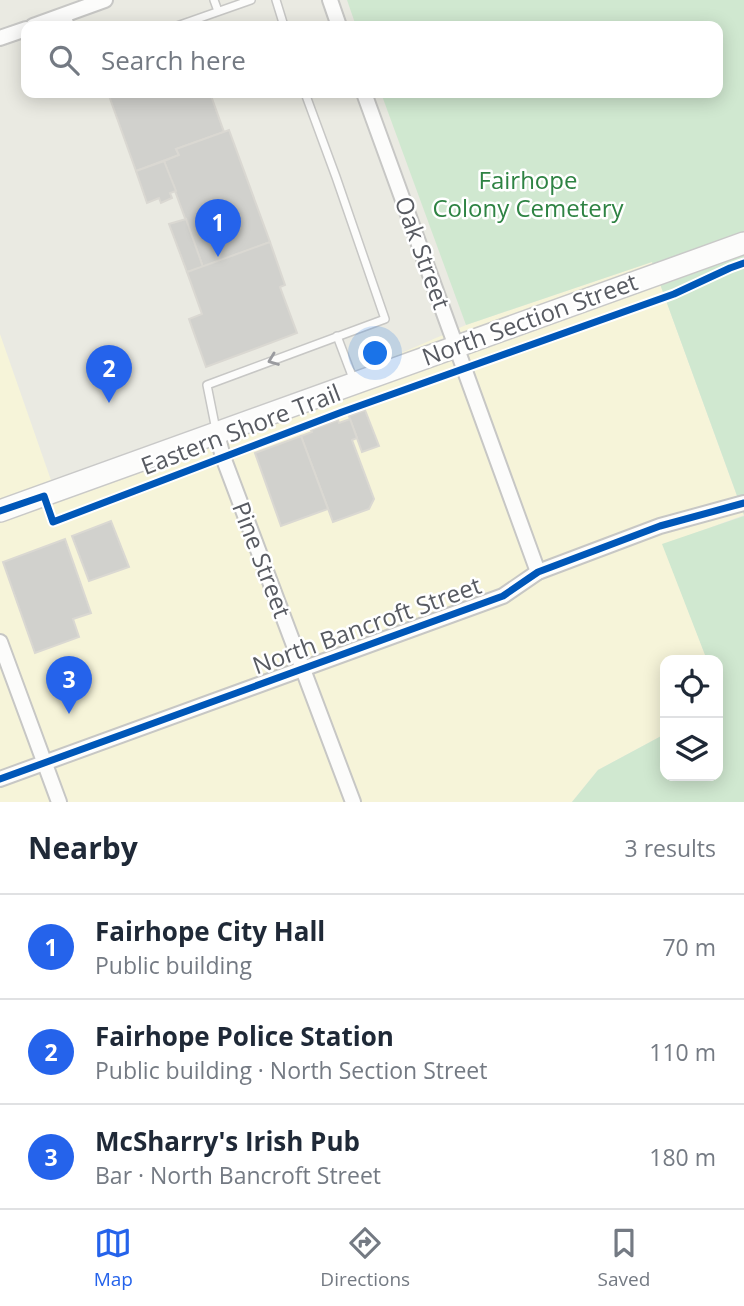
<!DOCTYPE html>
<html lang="en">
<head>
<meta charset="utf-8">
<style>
  body { margin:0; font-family:"Open Sans",sans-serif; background:#f2f2f3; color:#1f2937 }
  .controls { position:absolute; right:21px; bottom:21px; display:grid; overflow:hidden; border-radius:14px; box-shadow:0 4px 18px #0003 }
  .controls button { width:63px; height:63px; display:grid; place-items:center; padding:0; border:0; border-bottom:2px solid #e0e1e3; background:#fff; color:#1f2937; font:35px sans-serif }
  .you { position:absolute; left:376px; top:354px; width:24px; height:24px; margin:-18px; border:5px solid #fff; border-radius:50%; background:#1a73e8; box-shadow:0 0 0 10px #1a73e833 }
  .badge { display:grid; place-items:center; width:46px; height:46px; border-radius:50%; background:#2563eb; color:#fff; font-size:23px; font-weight:700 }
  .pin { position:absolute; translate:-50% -58px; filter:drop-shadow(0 2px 4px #0008) }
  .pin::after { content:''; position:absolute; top:37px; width:24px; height:21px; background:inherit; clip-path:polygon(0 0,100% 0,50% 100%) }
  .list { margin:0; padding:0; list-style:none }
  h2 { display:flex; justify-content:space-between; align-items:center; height:91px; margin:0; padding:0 28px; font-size:30px }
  h2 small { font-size:23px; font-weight:400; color:#747a83 }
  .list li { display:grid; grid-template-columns:46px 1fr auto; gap:21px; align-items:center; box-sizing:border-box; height:105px; padding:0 28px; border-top:2px solid #e0e1e3 }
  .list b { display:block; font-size:26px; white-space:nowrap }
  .list p { margin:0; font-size:23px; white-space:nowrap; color:#747a83 }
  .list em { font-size:23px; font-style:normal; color:#747a83 }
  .icon { flex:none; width:38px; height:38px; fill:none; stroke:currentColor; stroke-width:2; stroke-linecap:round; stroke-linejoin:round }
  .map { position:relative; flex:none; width:744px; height:802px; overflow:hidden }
  .search { position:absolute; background:#fff; box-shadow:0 4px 18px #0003; left:21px; right:21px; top:21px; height:77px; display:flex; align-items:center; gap:18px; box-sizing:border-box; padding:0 24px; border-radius:14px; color:#747a83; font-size:26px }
  .sheet { height:406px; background:#fff }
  nav { display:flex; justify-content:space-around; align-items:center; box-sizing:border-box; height:98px; border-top:2px solid #e0e1e3; background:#fff; font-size:19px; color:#747a83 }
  nav a { display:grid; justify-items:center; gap:4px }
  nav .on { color:#2563eb }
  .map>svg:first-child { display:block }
  .commercial { fill:#f6f4d9 }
  .green { fill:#d0e8d0 }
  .building { fill:#d1d1cd; stroke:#dad8d2; stroke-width:2 }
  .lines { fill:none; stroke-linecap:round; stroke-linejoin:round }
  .lane-casing { stroke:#c7c7c5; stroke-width:10 }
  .street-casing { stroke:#c7c7c5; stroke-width:18 }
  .secondary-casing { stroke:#c9c9c8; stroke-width:24 }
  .lane { stroke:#fcfcfb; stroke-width:7 }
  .street { stroke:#fcfcfb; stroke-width:14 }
  .secondary { stroke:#fcfcfb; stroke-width:21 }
  .cycleway-casing { stroke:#fff; stroke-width:11 }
  .cycleway { stroke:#0057b8; stroke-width:7 }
  .oneway { stroke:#9a9b9f }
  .labels { text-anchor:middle; stroke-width:5; stroke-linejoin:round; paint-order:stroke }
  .park-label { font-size:24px; fill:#2e8343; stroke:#fff }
  .street-label { font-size:24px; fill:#585b62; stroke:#fff }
</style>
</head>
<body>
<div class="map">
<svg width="744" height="802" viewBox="0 0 744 802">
  <rect width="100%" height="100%" fill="#eaeae2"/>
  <path class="commercial" d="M652,262L744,515L663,545L707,660H665V734L598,770L572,802H0V334L53,486L325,386L466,325Z"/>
  <g class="green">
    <path d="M347,0H744V515L652,262L466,325L381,93H718V26H356Z"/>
    <path d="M744,516V802H572L598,770L665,734V776H718V706L723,702L718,688V660H707L662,544Z"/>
  </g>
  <g class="building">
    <path d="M108,93H210L224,132L176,149L179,155L136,171Z"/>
    <path d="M229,130L270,242L203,267L164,161L179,155L176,149Z"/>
    <path d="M164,161L176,191L170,193L172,198L161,203L159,198L147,203L136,171Z"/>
    <path d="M186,219L203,267L187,272L169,224Z"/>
    <path d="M270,242L285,285L280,287L297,333L206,367L189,319L202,314L187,272Z"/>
    <path d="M365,410L379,446L362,452L349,416Z"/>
    <path d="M350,419L357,438L352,440L374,499L369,509L333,522L301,436L312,432L311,430L338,420L339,423Z"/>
    <path d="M301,436L328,509L281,526L255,453Z"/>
    <path d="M111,521L129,567L89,581L72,536Z"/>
    <path d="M65,539L91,613L73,619L79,637L35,653L3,562Z"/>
  </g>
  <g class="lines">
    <defs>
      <g id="lane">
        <path d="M214,0L218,11"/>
        <path d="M276,0L284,26"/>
        <path d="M66,14L71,26"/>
        <path d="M177,26L251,0"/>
        <path d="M337,336L354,381"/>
        <path d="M216,430L207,385L385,319L336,177L305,93"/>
      </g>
      <g id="street">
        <path d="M330,0L339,26"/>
        <path d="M33,26L105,0"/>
        <path d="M0,38L26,29"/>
        <path d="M364,93L538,572"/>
        <path d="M217,434L223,457L353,802"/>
        <path d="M0,642L59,802"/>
        <path d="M0,779L503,596L538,572L660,526L744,503"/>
      </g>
      <path id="secondary" d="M0,511L744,243"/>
    </defs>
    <use href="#lane" class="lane-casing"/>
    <use href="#street" class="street-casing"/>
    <use href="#secondary" class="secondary-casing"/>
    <use href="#lane" class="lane"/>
    <use href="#street" class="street"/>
    <use href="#secondary" class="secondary"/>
    <defs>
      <g id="cycleway">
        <path d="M0,511L44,496L53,522L342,412L674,294L730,268L744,263"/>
        <path d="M0,779L503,596L538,572L660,526L744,503"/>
      </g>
    </defs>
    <use href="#cycleway" class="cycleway-casing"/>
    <use href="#cycleway" class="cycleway"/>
  </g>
  <defs><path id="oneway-chevron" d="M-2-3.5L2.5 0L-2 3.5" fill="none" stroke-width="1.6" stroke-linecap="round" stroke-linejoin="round" transform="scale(1.75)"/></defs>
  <use class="oneway" href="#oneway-chevron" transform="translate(273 360) rotate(159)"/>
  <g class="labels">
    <g class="park-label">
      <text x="528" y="189">Fairhope<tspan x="528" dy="28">Colony Cemetery</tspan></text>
    </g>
    <g class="street-label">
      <text transform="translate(422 253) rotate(70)" y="8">Oak Street</text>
      <text transform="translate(530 320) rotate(-20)" y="8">North Section Street</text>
      <text transform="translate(241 430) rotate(-21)" y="8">Eastern Shore Trail</text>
      <text transform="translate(261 560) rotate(69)" y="8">Pine Street</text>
      <text transform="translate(367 626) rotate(-20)" y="8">North Bancroft Street</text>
    </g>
  </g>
</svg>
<div class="controls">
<button><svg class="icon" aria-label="locate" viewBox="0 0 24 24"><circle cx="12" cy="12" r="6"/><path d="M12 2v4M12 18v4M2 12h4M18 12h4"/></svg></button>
<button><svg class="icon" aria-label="layers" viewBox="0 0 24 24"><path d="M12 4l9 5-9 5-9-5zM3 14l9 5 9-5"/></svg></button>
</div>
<div class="you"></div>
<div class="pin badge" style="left:218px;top:257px">1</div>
<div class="pin badge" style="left:109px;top:403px">2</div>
<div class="pin badge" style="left:69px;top:714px">3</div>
<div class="search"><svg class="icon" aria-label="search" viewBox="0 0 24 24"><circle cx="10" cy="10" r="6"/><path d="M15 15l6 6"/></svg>Search here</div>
</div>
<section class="sheet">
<h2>Nearby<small>3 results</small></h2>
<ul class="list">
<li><span class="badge">1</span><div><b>Fairhope City Hall</b><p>Public building</p></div><em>70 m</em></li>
<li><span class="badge">2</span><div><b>Fairhope Police Station</b><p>Public building · North Section Street</p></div><em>110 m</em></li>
<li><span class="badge">3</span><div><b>McSharry's Irish Pub</b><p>Bar · North Bancroft Street</p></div><em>180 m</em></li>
</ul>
</section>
<nav>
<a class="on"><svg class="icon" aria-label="map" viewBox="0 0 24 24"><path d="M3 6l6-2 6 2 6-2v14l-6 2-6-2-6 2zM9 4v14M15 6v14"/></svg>Map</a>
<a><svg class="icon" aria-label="directions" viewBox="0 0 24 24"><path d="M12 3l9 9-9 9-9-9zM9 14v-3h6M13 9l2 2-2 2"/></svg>Directions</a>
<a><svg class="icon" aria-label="saved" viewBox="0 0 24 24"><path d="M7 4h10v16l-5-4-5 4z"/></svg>Saved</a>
</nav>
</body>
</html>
